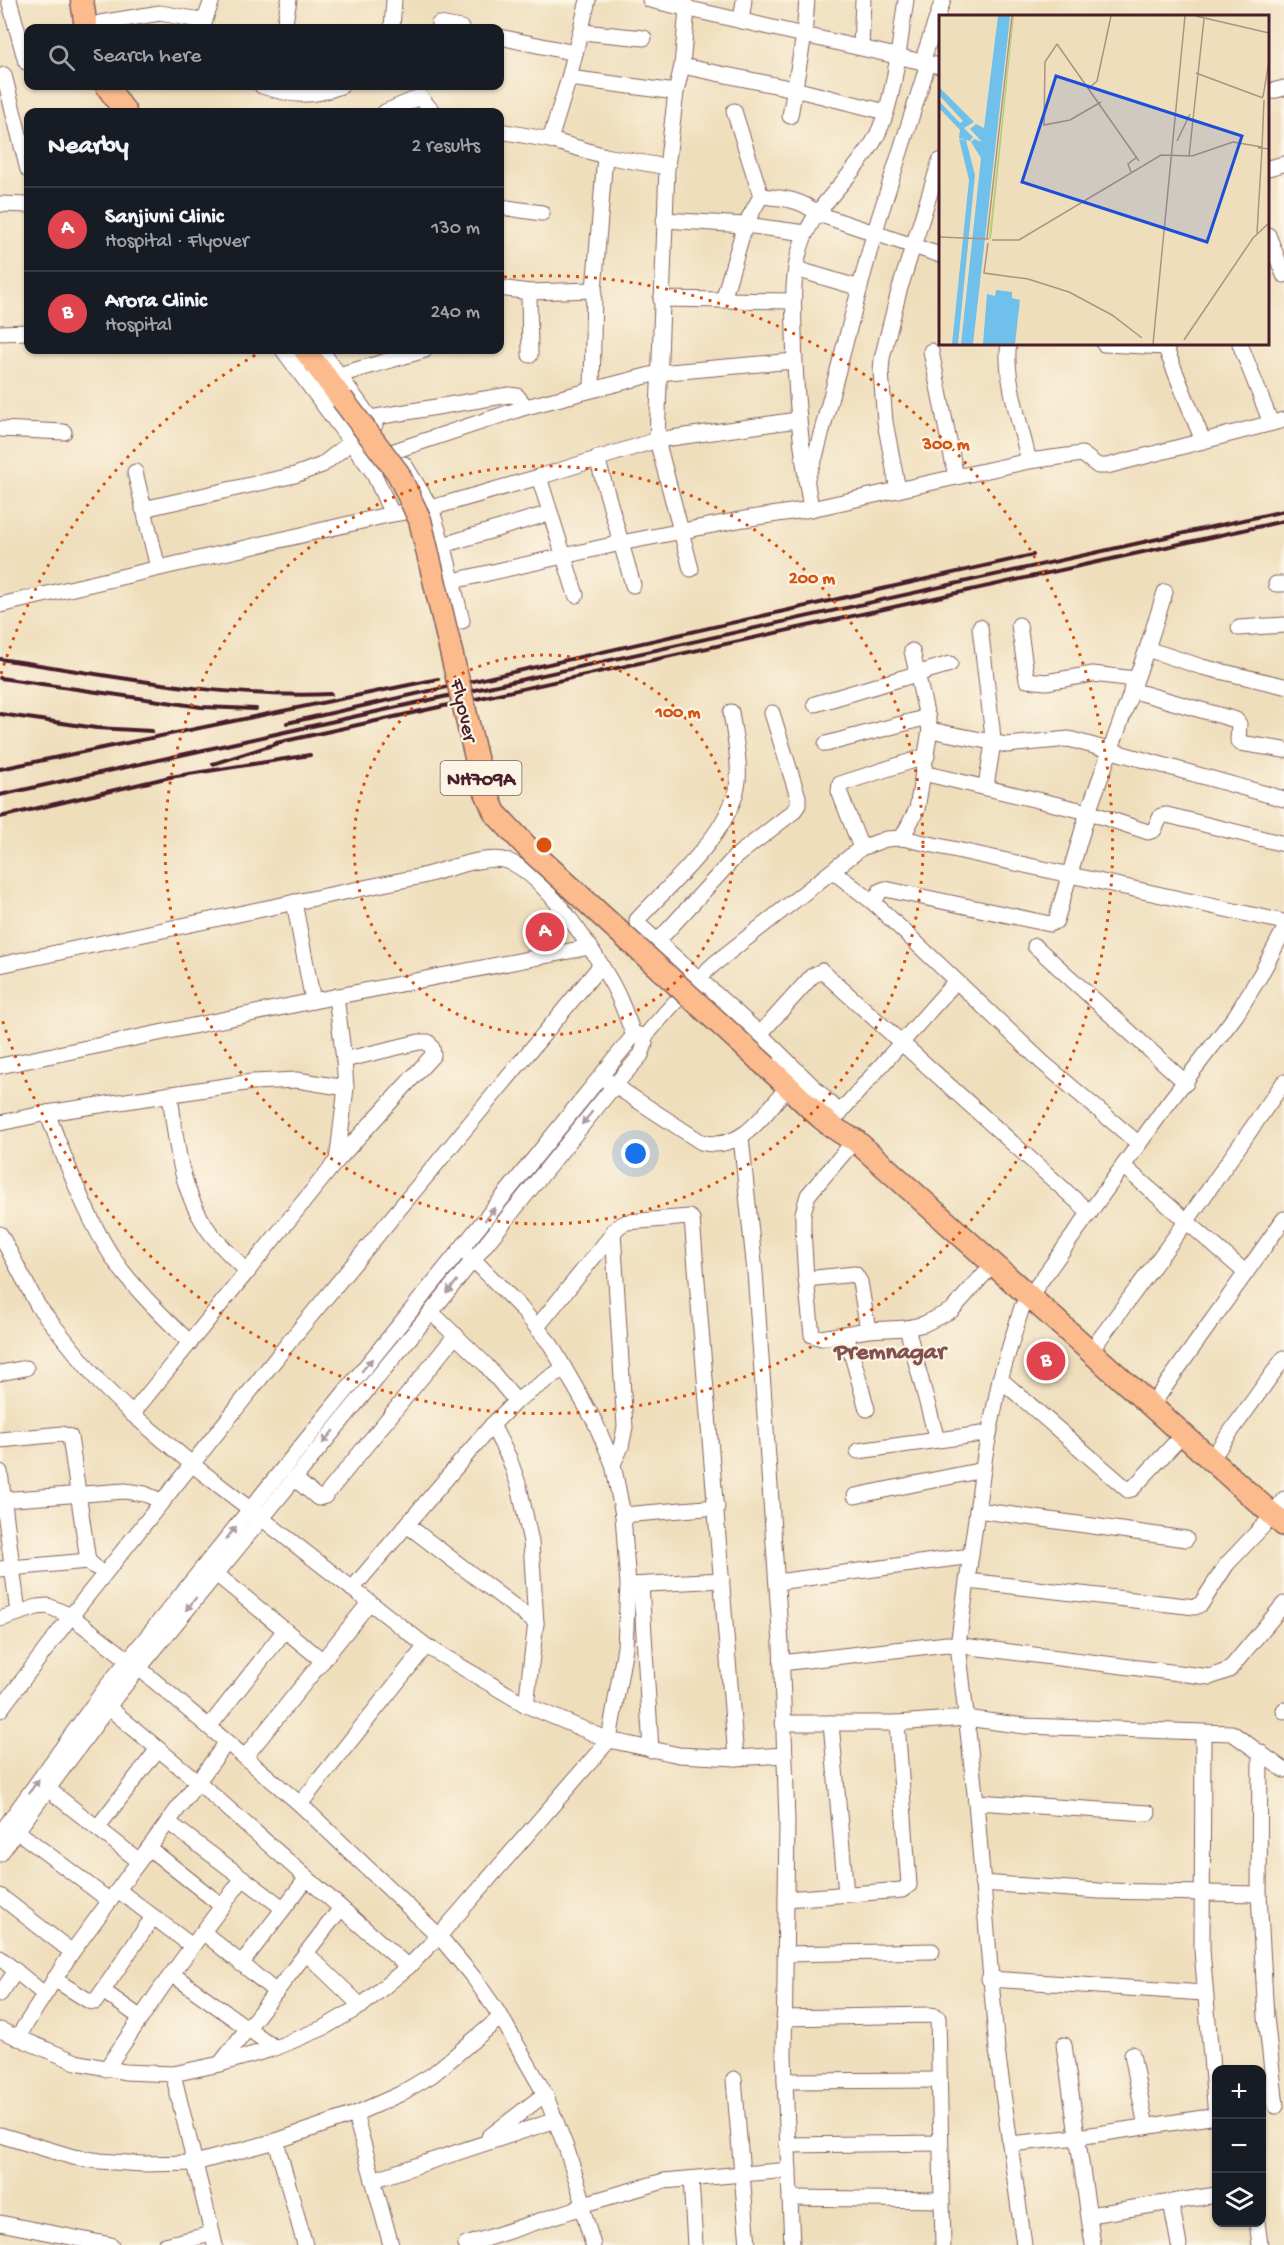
<!DOCTYPE html>
<html lang="en">
<head>
<meta charset="utf-8">
<style>
  body { margin:0; font-family:"Gochi Hand",sans-serif; background:#20242c; color:#f1f3f6 }
  .controls { position:absolute; right:18px; bottom:18px; display:grid; overflow:hidden; border-radius:12px; box-shadow:0 2px 4px #0004 }
  .controls button { width:54px; height:54px; display:grid; place-items:center; padding:0; border:0; border-bottom:2px solid #363941; background:#171b24; color:#f1f3f6; font:30px sans-serif }
  .you { position:absolute; left:636px; top:1154px; width:21px; height:21px; margin:-15px; border:4px solid #fff; border-radius:50%; background:#1a73e8; box-shadow:0 0 0 9px #1a73e833 }
  .badge { display:grid; place-items:center; width:39px; height:39px; border-radius:50%; background:#b45309; color:#fff; font-size:20px; font-weight:700 }
  .pin { position:absolute; translate:-50% -50%; border:3px solid #fff; box-shadow:0 2px 6px #0006 }
  .list { margin:0; padding:0; list-style:none }
  h2 { display:flex; justify-content:space-between; align-items:center; height:78px; margin:0; padding:0 24px; font-size:26px }
  h2 small { font-size:20px; font-weight:400; color:#9ea1a6 }
  .list li { display:grid; grid-template-columns:39px 1fr auto; gap:18px; align-items:center; box-sizing:border-box; height:84px; padding:0 24px; border-top:2px solid #363941 }
  .list b { display:block; font-size:22px; white-space:nowrap }
  .list p { margin:0; font-size:20px; white-space:nowrap; color:#9ea1a6 }
  .list em { font-size:20px; font-style:normal; color:#9ea1a6 }
  .icon { flex:none; width:33px; height:33px; fill:none; stroke:currentColor; stroke-width:2; stroke-linecap:round; stroke-linejoin:round }
  .map { position:relative; flex:none; width:1284px; height:2245px; overflow:hidden }
  .search { position:absolute; background:#171b24; box-shadow:0 2px 4px #0004; left:24px; top:24px; width:480px; height:66px; display:flex; align-items:center; gap:15px; box-sizing:border-box; padding:0 21px; border-radius:12px; color:#9ea1a6; font-size:22px }
  .panel { position:absolute; background:#171b24; box-shadow:0 2px 4px #0004; left:24px; top:108px; width:480px; height:246px; border-radius:12px }
  .map>svg:first-child { display:block }
  .lines { fill:none; stroke-linecap:round; stroke-linejoin:round }
  .minor-casing { stroke:#84625e; stroke-width:17 }
  .highway-casing { stroke:#84625e; stroke-width:25 }
  .minor { stroke:#fff; stroke-width:15 }
  .highway { stroke:#fbbb8d; stroke-width:22 }
  .rail { stroke:#4a1f2b; stroke-width:4 }
  .highway-bridge-casing { stroke:#84625e; stroke-width:25; stroke-linecap:butt }
  .highway-bridge { stroke:#fbbb8d; stroke-width:22 }
  .oneway { fill:#ae9aa0 }
  .ring { fill:none; stroke:#d8530f; stroke-width:3; stroke-dasharray:3 6 }
  .labels { text-anchor:middle; stroke-width:4.5; stroke-linejoin:round; paint-order:stroke }
  .shield { fill:#fcf5e5; stroke:#7f5f63; stroke-width:1.5 }
  .shield-label { font-size:20px; font-weight:bold; fill:#4a1f2b }
  .street-label { font-size:21px; fill:#4a1f2b; stroke:#fcf5e5 }
  .quarter-label { font-size:24px; font-weight:bold; fill:#825150; stroke:#fcf5e5 }
  .inset-road { fill:none; stroke:#ad9282; stroke-width:1.5 }
  .view { fill:#1d4ed8; fill-opacity:0.15; stroke:#1d4ed8; stroke-width:3 }
  .inset-edge { fill:none; stroke:#4a1f2b; stroke-width:3 }
  .centre { fill:#d8530f; stroke:#fcf5e5; stroke-width:3 }
  .ring-label { font-size:18px; text-anchor:middle; font-weight:bold; fill:#d8530f; stroke:#fcf5e5; stroke-width:4.5; stroke-linejoin:round; paint-order:stroke }
</style>
</head>
<body>
<div class="map">
<svg width="1284" height="2245" viewBox="0 0 1284 2245">
  <rect width="100%" height="100%" fill="#fcf5e5"/>
  <filter id="ink" filterUnits="userSpaceOnUse"><feTurbulence type="fractalNoise" baseFrequency=".0167" numOctaves="2"/><feDisplacementMap in="SourceGraphic" scale="12" xChannelSelector="R" yChannelSelector="G"/><feConvolveMatrix kernelMatrix="1 2 1 2 8 2 1 2 1" color-interpolation-filters="sRGB"/></filter>
  <filter id="wash" filterUnits="userSpaceOnUse"><feTurbulence type="fractalNoise" baseFrequency=".008" numOctaves="4" result="noise"/><feDisplacementMap in="SourceGraphic" scale="24" xChannelSelector="R" yChannelSelector="G"/><feGaussianBlur stdDeviation="1.35" result="paint"/><feColorMatrix in="noise" values="0 0 0 0 0 0 0 0 0 0 0 0 0 0 0 0 0 1.4 0 .05"/><feComposite in="paint" operator="in"/></filter>
  <g filter="url(#wash)">
    <rect width="100%" height="100%" fill="#efdebc"/>
  </g>
  <g filter="url(#ink)">
    <g class="lines">
      <defs>
        <g id="minor">
          <path d="M9,0L26,62"/>
          <path d="M650,0L940,66"/>
          <path d="M684,0L687,9L682,66L676,92L667,167L657,440L691,569"/>
          <path d="M741,21L744,0"/>
          <path d="M100,23L160,13L205,21"/>
          <path d="M439,24L461,28"/>
          <path d="M202,28L212,0"/>
          <path d="M284,28L289,0"/>
          <path d="M392,28L394,0"/>
          <path d="M582,32L644,38"/>
          <path d="M500,37L575,53"/>
          <path d="M861,47L863,0"/>
          <path d="M922,62L943,0"/>
          <path d="M682,66L794,89L886,112"/>
          <path d="M4,75L28,170"/>
          <path d="M569,78L676,92"/>
          <path d="M262,86C294,96 309,98 341,86"/>
          <path d="M1268,92L1284,88"/>
          <path d="M385,112L420,97L433,112"/>
          <path d="M790,116L804,35L807,0"/>
          <path d="M500,131L550,140L605,156L667,167"/>
          <path d="M550,140L569,78L588,0"/>
          <path d="M1268,168L1284,164"/>
          <path d="M761,196C782,198 801,199 818,214L940,255"/>
          <path d="M0,204L28,205"/>
          <path d="M500,207L542,213"/>
          <path d="M664,220L745,225L806,233"/>
          <path d="M1268,235L1284,275"/>
          <path d="M796,269L860,288"/>
          <path d="M500,288L529,292L594,290"/>
          <path d="M529,292L530,355"/>
          <path d="M661,299L793,301"/>
          <path d="M723,300L745,225L761,196L734,111"/>
          <path d="M0,333L28,332"/>
          <path d="M1009,344C1003,371 1022,431 1029,461"/>
          <path d="M1104,344L1165,347"/>
          <path d="M1164,344L1203,441"/>
          <path d="M1240,344L1271,423"/>
          <path d="M283,350L373,472L392,514"/>
          <path d="M321,350L375,425"/>
          <path d="M931,351L956,477"/>
          <path d="M339,375L425,350"/>
          <path d="M592,389L594,290L605,156"/>
          <path d="M370,418L509,395L517,396L526,407"/>
          <path d="M0,429L64,432"/>
          <path d="M394,451L526,407L658,373L794,361"/>
          <path d="M597,458L633,585"/>
          <path d="M404,464L431,508L446,555L462,621"/>
          <path d="M135,472L158,568"/>
          <path d="M539,477L576,595"/>
          <path d="M806,480L815,457L874,234L928,64"/>
          <path d="M898,490L885,422L881,372L882,358L899,291L940,161"/>
          <path d="M143,509L295,475L322,465L351,442"/>
          <path d="M811,509C801,450 795,392 794,332C793,300 792,263 806,233C822,199 855,174 874,141C895,104 899,43 906,0"/>
          <path d="M443,545L550,513"/>
          <path d="M453,581L621,543L744,519L811,509L1029,461L1082,454L1098,466H1107L1284,420"/>
          <path d="M1276,584H1284"/>
          <path d="M0,605L392,514L431,508L539,477L657,440L797,420"/>
          <path d="M1019,625L1027,680L1046,682L1093,674L1135,679"/>
          <path d="M980,627L992,728L993,743L986,786"/>
          <path d="M1239,628L1284,625"/>
          <path d="M1147,649L1202,667L1284,686"/>
          <path d="M1131,690L1236,720L1239,724L1238,741L1240,743L1284,750"/>
          <path d="M815,704L950,664"/>
          <path d="M731,712C734,734 740,758 738,781C732,832 671,883 637,920V923L760,1034L840,1113"/>
          <path d="M930,730L1007,745L1069,739L1284,799"/>
          <path d="M826,744L928,717"/>
          <path d="M923,773L1088,812L1148,832L1154,830L1161,816L1167,815L1284,844"/>
          <path d="M902,838L917,809L930,730L912,651"/>
          <path d="M861,848L839,791L840,784L927,756"/>
          <path d="M834,872L874,903L1042,1062L1139,1144"/>
          <path d="M294,902L313,1001"/>
          <path d="M874,903L880,891L885,889L1050,924L1056,921L1088,812L1147,649L1165,592"/>
          <path d="M657,942L735,857L793,812L798,805V797L772,713"/>
          <path d="M1035,946L1186,1083"/>
          <path d="M0,965C139,935 278,905 418,877C442,872 487,852 510,862C546,877 592,948 611,982C621,999 627,1018 634,1036"/>
          <path d="M336,996L344,1060L346,1088L337,1161"/>
          <path d="M760,1034L812,976L822,971L1090,1213"/>
          <path d="M0,1066L313,1001L590,947"/>
          <path d="M606,1080L701,1142C741,1154 766,1112 789,1085"/>
          <path d="M170,1094C176,1142 180,1191 209,1231C220,1246 235,1259 248,1272"/>
          <path d="M47,1113C67,1163 85,1216 115,1261C136,1291 164,1317 190,1343"/>
          <path d="M833,1120L956,981"/>
          <path d="M0,1123L47,1113L252,1082L297,1080L346,1088"/>
          <path d="M741,1137L755,1272L781,1644L787,1821L784,2056L792,2245"/>
          <path d="M855,1140L808,1195L803,1213V1229L806,1279L812,1335L821,1338L868,1330L907,1328L924,1324L952,1310L985,1273"/>
          <path d="M1123,1166L1246,1273"/>
          <path d="M0,1234L38,1306L100,1383L132,1414L193,1465L426,1646L526,1705L609,1740L679,1755L736,1758L785,1755"/>
          <path d="M806,1279L855,1274L860,1282L868,1330"/>
          <path d="M431,1312L486,1365L516,1401"/>
          <path d="M537,1327L619,1226L627,1222L689,1217L692,1219L736,1758"/>
          <path d="M907,1328L937,1440"/>
          <path d="M846,1334L867,1409"/>
          <path d="M1090,1352L1186,1222L1284,1082"/>
          <path d="M0,1373L26,1368"/>
          <path d="M1000,1379L1128,1490L1132,1489L1175,1443"/>
          <path d="M1152,1405L1284,1219"/>
          <path d="M132,1414L334,1164L433,1055L432,1048L428,1042H419L344,1060"/>
          <path d="M492,1425L509,1458L519,1486L531,1542L536,1623L526,1705"/>
          <path d="M0,1440L62,1434L70,1437L88,1561"/>
          <path d="M858,1451L989,1433"/>
          <path d="M1211,1459L1284,1358"/>
          <path d="M613,1464L621,1447L625,1427L613,1231"/>
          <path d="M0,1472L18,1613"/>
          <path d="M294,1478L318,1498L325,1496L456,1335"/>
          <path d="M855,1496L983,1470"/>
          <path d="M0,1500L125,1491L145,1494L163,1502"/>
          <path d="M977,1510L1186,1539"/>
          <path d="M623,1515L717,1507"/>
          <path d="M1273,1515L1284,1499"/>
          <path d="M407,1525L536,1623"/>
          <path d="M0,1569L88,1561L95,1567"/>
          <path d="M216,1574L323,1661"/>
          <path d="M968,1581L1195,1607L1201,1604L1227,1564L1264,1525"/>
          <path d="M777,1582L971,1556"/>
          <path d="M631,1585L722,1580"/>
          <path d="M641,1585L651,1750"/>
          <path d="M352,1589L492,1425L516,1401L564,1368"/>
          <path d="M0,1619L37,1607L48,1606L71,1616L139,1668L300,1804L439,1936L474,1978L501,2017L545,2094L567,2150L584,2204"/>
          <path d="M781,1663L947,1644L1210,1677L1229,1670L1284,1604"/>
          <path d="M108,1707L198,1782L408,1967"/>
          <path d="M0,1710L71,1616L294,1336L601,965"/>
          <path d="M1284,1711V1710"/>
          <path d="M783,1723H897L966,1718L1025,1726L1232,1733L1284,1770"/>
          <path d="M831,1723L846,1894"/>
          <path d="M209,1727L285,1630"/>
          <path d="M1203,1733L1202,1950L1216,2117"/>
          <path d="M1260,1752L1259,1894L1266,2017L1276,2106"/>
          <path d="M245,1757L369,1603"/>
          <path d="M48,1789L139,1861"/>
          <path d="M976,1802L1148,1813"/>
          <path d="M300,1804L426,1646"/>
          <path d="M168,1822L283,1908"/>
          <path d="M9,1825L110,1901"/>
          <path d="M97,1828L158,1749"/>
          <path d="M0,1834L107,1686L630,1040L634,1036L640,1035L643,1039"/>
          <path d="M149,1848L222,1906"/>
          <path d="M0,1854L117,1695L431,1312L614,1086L641,1055L645,1044L643,1039C665,1012 688,987 714,964L861,848L886,839L902,838L1284,922"/>
          <path d="M982,1883L1099,1891L1259,1894"/>
          <path d="M118,1890L192,1946"/>
          <path d="M0,1896L72,1952"/>
          <path d="M786,1899L902,1890L909,1885L897,1723"/>
          <path d="M203,1932L276,1992"/>
          <path d="M306,1953L361,2006"/>
          <path d="M785,1954L932,1951"/>
          <path d="M0,1958L44,1994"/>
          <path d="M241,1964L307,1878"/>
          <path d="M172,1974L275,2048"/>
          <path d="M54,1979L89,2001L95,2002L153,1917"/>
          <path d="M989,1979L1204,1993"/>
          <path d="M103,1991L141,2018"/>
          <path d="M0,1994L16,1971"/>
          <path d="M784,2018L929,2015L936,2016L938,2018L943,2245"/>
          <path d="M0,2030L76,2062L125,2072L173,2074L220,2064L275,2048L323,2028L361,2006L408,1967L439,1936L609,1740L625,1647L628,1585L623,1515L613,1464L595,1422L551,1345L520,1307L462,1248"/>
          <path d="M17,2038L72,1952L227,1742"/>
          <path d="M1064,2045L1093,2245"/>
          <path d="M1132,2054L1146,2127"/>
          <path d="M220,2064L341,1908"/>
          <path d="M106,2069L162,1987L243,1878"/>
          <path d="M173,2074L215,2245"/>
          <path d="M734,2079L748,2245"/>
          <path d="M785,2081L940,2080"/>
          <path d="M355,2114L391,2245"/>
          <path d="M0,2135L73,2157L100,2161L142,2164L195,2163L276,2141L355,2114L400,2094L432,2075L501,2017"/>
          <path d="M489,2137L545,2094"/>
          <path d="M276,2141L305,2245"/>
          <path d="M1010,2144L1078,2137L1216,2116"/>
          <path d="M787,2145L940,2143"/>
          <path d="M691,2179L695,2245"/>
          <path d="M373,2180L556,2120"/>
          <path d="M790,2198L941,2200"/>
          <path d="M1171,2202L1179,2245"/>
          <path d="M582,2207L593,2245"/>
          <path d="M1089,2215L1216,2195"/>
          <path d="M1257,2222L1260,2245"/>
          <path d="M0,2223L111,2245"/>
          <path d="M165,2245L212,2234"/>
          <path d="M466,2245L576,2209L584,2204L664,2181L789,2170"/>
          <path d="M1024,2245L997,2050L976,1802L958,1645L985,1455L1000,1379L1022,1307L1166,1106L1236,1015L1261,974L1284,930"/>
        </g>
        <g id="highway">
          <path d="M82,0L86,28"/>
          <path d="M107,86L125,112"/>
          <path d="M305,350L342,399"/>
          <path d="M767,1067C796,1091 821,1125 855,1140L1284,1525"/>
        </g>
      </defs>
      <use href="#minor" class="minor-casing"/>
      <use href="#highway" class="highway-casing"/>
      <use href="#minor" class="minor"/>
      <use href="#highway" class="highway"/>
      <g class="rail">
        <path d="M0,659C109,675 220,699 331,694"/>
        <path d="M0,678L201,707L256,709"/>
        <path d="M0,714L96,728L152,731"/>
        <path d="M287,723L1033,555"/>
        <path d="M276,743L1284,521"/>
        <path d="M213,764L282,742"/>
        <path d="M0,769L438,679"/>
        <path d="M0,795L1284,511"/>
        <path d="M0,817L170,777L310,755"/>
      </g>
      <defs>
        <path id="highway-bridge" d="M342,399L398,473L420,520L482,783L495,813L530,850L767,1067"/>
      </defs>
      <use href="#highway-bridge" class="highway-bridge-casing"/>
      <use href="#highway-bridge" class="highway-bridge"/>
    </g>
    <defs><path id="oneway-solid" d="M-6-.8H1V-3.2L6.5 0L1 3.2V.8H-6Z" transform="scale(1.5)"/></defs>
    <g class="oneway">
      <use href="#oneway-solid" transform="translate(587 1118) rotate(129)"/>
      <use href="#oneway-solid" transform="translate(490 1214) rotate(-51)"/>
      <use href="#oneway-solid" transform="translate(452 1287) rotate(128)"/>
      <use href="#oneway-solid" transform="translate(367 1365) rotate(-51)"/>
      <use href="#oneway-solid" transform="translate(328 1437) rotate(130)"/>
      <use href="#oneway-solid" transform="translate(231 1533) rotate(-51)"/>
      <use href="#oneway-solid" transform="translate(191 1604) rotate(129)"/>
      <use href="#oneway-solid" transform="translate(34 1786) rotate(-54)"/>
    </g>
  </g>
  <g class="ring">
    <circle cx="544" cy="845" r="190"/>
    <circle cx="544" cy="845" r="379"/>
    <path d="M1 674A569 569 0 0 1 264 350M504 277A569 569 0 1 1 1 1016"/>
  </g>
  <g class="labels">
    <rect class="shield" x="440.5" y="761" width="81" height="34" rx="4.5"/>
    <g class="shield-label">
      <text x="481" y="785">NH709A</text>
    </g>
    <g class="street-label">
      <text transform="translate(465 710) rotate(77)" y="7">Flyover</text>
    </g>
    <g class="quarter-label">
      <text x="890" y="1358">Premnagar</text>
    </g>
  </g>
  <g transform="translate(939 15)">
    <rect width="330" height="330" fill="#efdebc"/>
    <path d="M74,1H75L52,224L50,223Z" fill="#afcf77"/>
    <path d="M59,1H71L70,11L34,329H22L42,143L32,127L35,124L43,127L31,114L37,109L45,113ZM0,72L35,107L25,113L34,122L31,126L20,123L21,115L0,93V86L21,108L24,106L0,80ZM20,124L27,125L36,160L19,329H13L30,165ZM57,275L73,277V283L81,285L76,329H44L48,279L56,281Z" fill="#6fc1eb"/>
    <path class="inset-road" d="M257,1L330,18M118,29L106,47L105,110L131,105L162,87M118,29L200,146M257,58L324,83M151,72L158,66L172,1M324,82L330,46M238,126L251,99M319,133H323L325,85M250,141L265,4M192,157L189,149L198,142M318,218L323,133L330,134M0,222L50,224M48,223L73,1M53,225H80L222,140L253,141L294,127L323,132M49,228L45,258L89,264L130,277L173,300L203,323M245,325L314,223L330,208M214,329L246,1"/>
    <path class="view" d="M117,61L303,121L268,227L83,167Z"/>
    <rect width="330" height="330" class="inset-edge"/>
  </g>
  <circle cx="544" cy="845" r="9" class="centre"/>
  <g class="ring-label">
    <text x="946" y="449">300 m</text>
    <text x="812" y="583">200 m</text>
    <text x="678" y="717">100 m</text>
  </g>
</svg>
<div class="controls">
<button>+</button>
<button>−</button>
<button><svg class="icon" aria-label="layers" viewBox="0 0 24 24"><path d="M12 4l9 5-9 5-9-5zM3 14l9 5 9-5"/></svg></button>
</div>
<div class="you"></div>
<div class="pin badge" style="left:545px;top:932px;background:#e0444e">A</div>
<div class="pin badge" style="left:1046px;top:1361px;background:#e0444e">B</div>
<div class="search"><svg class="icon" aria-label="search" viewBox="0 0 24 24"><circle cx="10" cy="10" r="6"/><path d="M15 15l6 6"/></svg>Search here</div>
<section class="panel">
<h2>Nearby<small>2 results</small></h2>
<ul class="list">
<li><span class="badge" style="background:#e0444e">A</span><div><b>Sanjivni Clinic</b><p>Hospital · Flyover</p></div><em>130 m</em></li>
<li><span class="badge" style="background:#e0444e">B</span><div><b>Arora Clinic</b><p>Hospital</p></div><em>240 m</em></li>
</ul>
</section>
</div>
</body>
</html>
